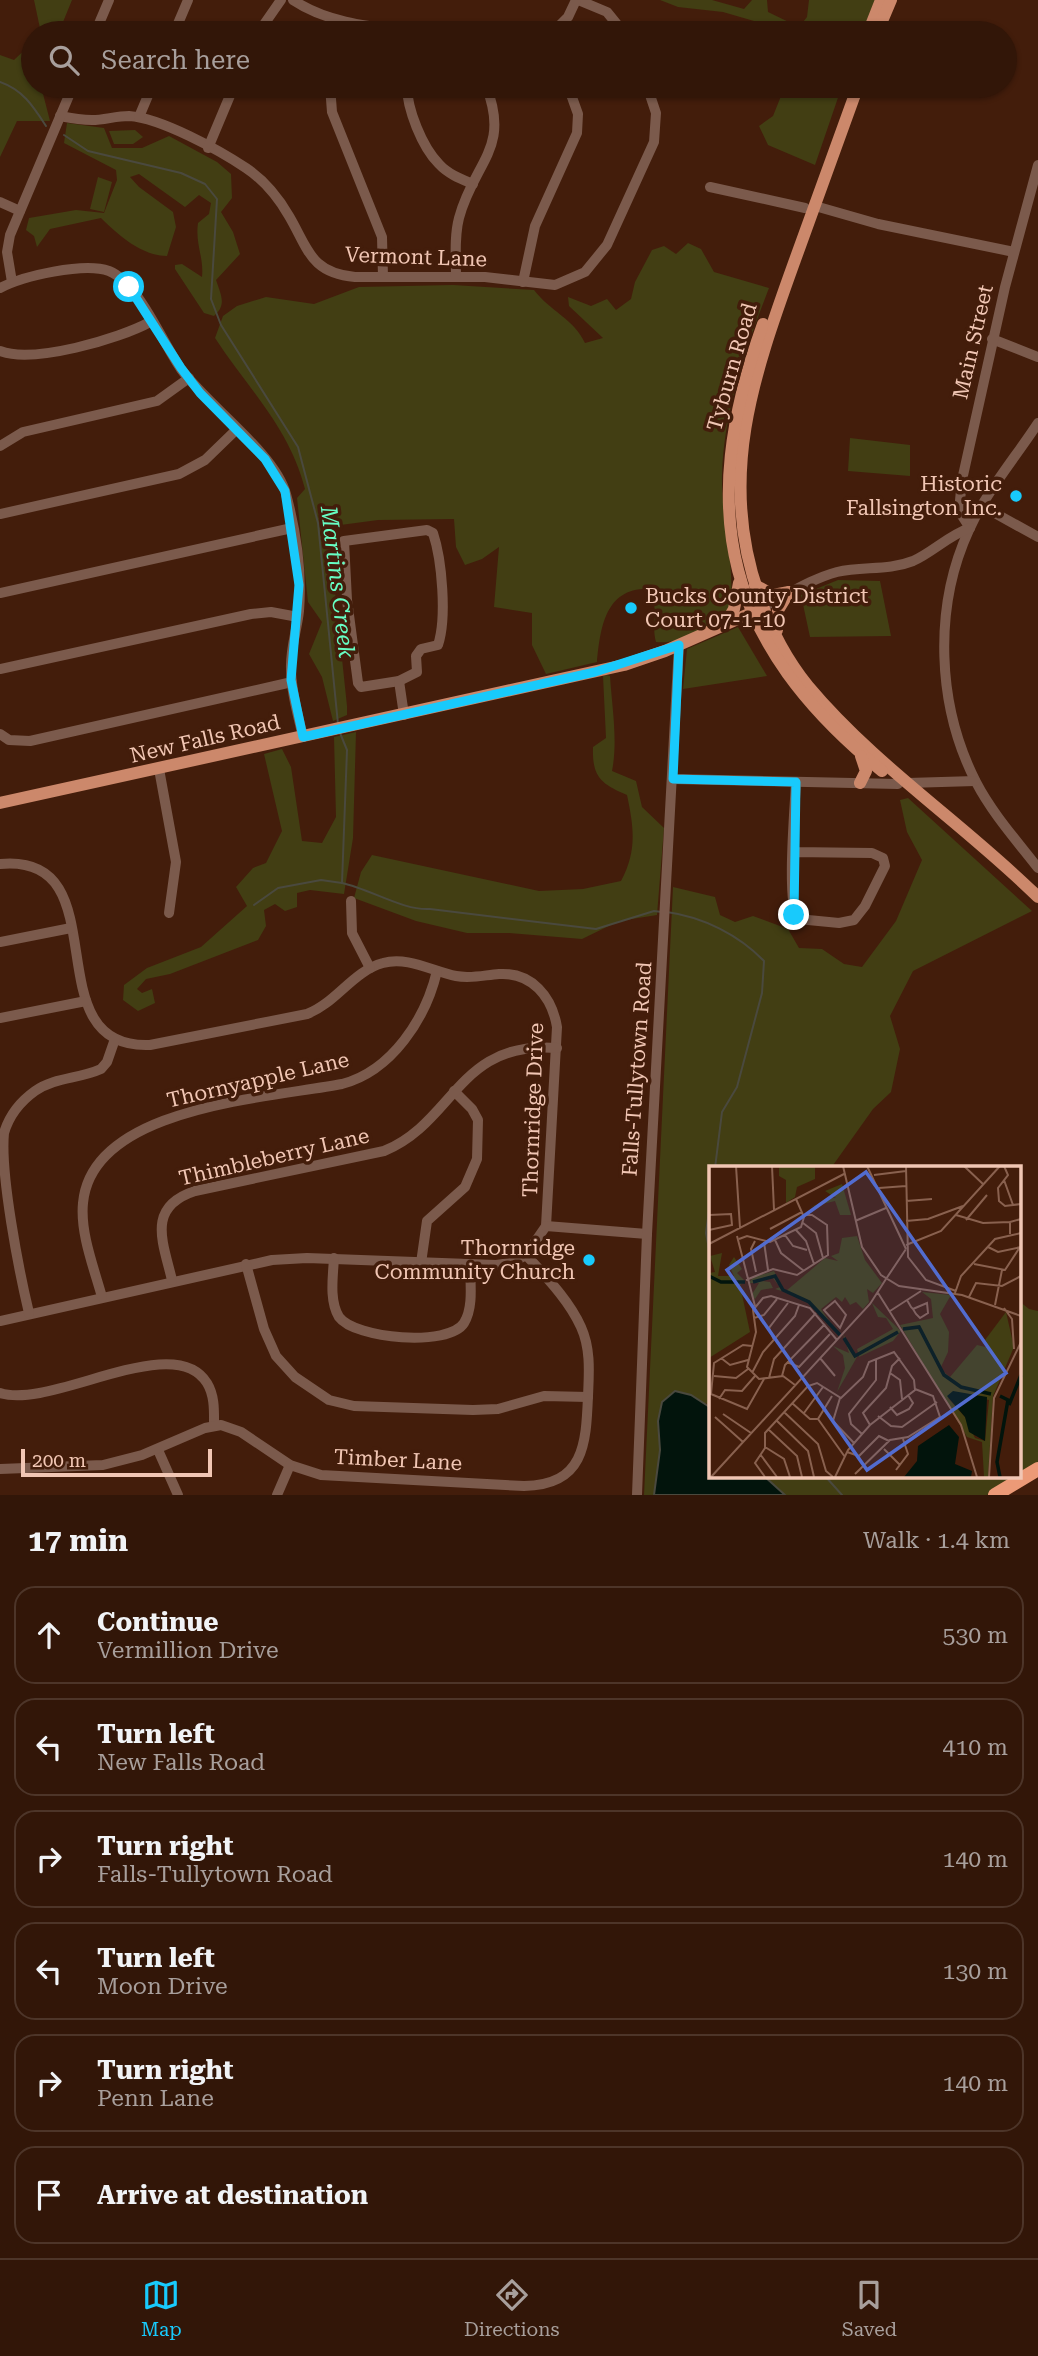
<!DOCTYPE html>
<html lang="en">
<head>
<meta charset="utf-8">
<style>
  body { margin:0; font-family:"Roboto Serif",serif; background:#3a1f12; color:#f1f3f6 }
  .scale { position:absolute; left:21px; bottom:18px; width:191px; box-sizing:border-box; padding-left:7px; border:4px solid #f1c6b4; border-top:0; font-size:19px; line-height:24px; white-space:nowrap; color:#f1c6b4; -webkit-text-stroke:5px #431d0b; paint-order:stroke }
  .stop { position:absolute; width:21px; height:21px; margin:-16px; border:5px solid #18cafc; border-radius:50%; background:#fff }
  .stop.end { background:#18cafc; border-color:#fff; box-shadow:0 2px 7px #0008 }
  .list { margin:0; padding:0; list-style:none }
  h2 { display:flex; justify-content:space-between; align-items:center; height:91px; margin:0; padding:0 28px; font-size:30px }
  h2 small { font-size:23px; font-weight:400; color:#a89f9c }
  .list li { display:grid; grid-template-columns:46px 1fr auto; gap:21px; align-items:center; box-sizing:border-box; height:98px; margin:0 14px 14px; padding:0 14px; border:2px solid #4d3529; border-radius:21px }
  .list b { display:block; font-size:26px; white-space:nowrap }
  .list p { margin:0; font-size:23px; white-space:nowrap; color:#a89f9c }
  .list em { font-size:23px; font-style:normal; color:#a89f9c }
  .icon { flex:none; width:38px; height:38px; fill:none; stroke:currentColor; stroke-width:2; stroke-linecap:round; stroke-linejoin:round }
  .map { position:relative; flex:none; width:1038px; height:1495px; overflow:hidden }
  .search { position:absolute; background:#321608; box-shadow:0 2px 5px #0004; left:21px; right:21px; top:21px; height:77px; display:flex; align-items:center; gap:18px; box-sizing:border-box; padding:0 24px; border-radius:38px; color:#a89f9c; font-size:26px }
  .sheet { height:763px; background:#321608 }
  nav { display:flex; justify-content:space-around; align-items:center; box-sizing:border-box; height:98px; border-top:2px solid #4d3529; background:#321608; font-size:19px; color:#a89f9c }
  nav a { display:grid; justify-items:center; gap:4px }
  nav .on { color:#18cafc }
  .map>svg:first-child { display:block }
  .green { fill:#423e13 }
  .water { fill:#02140c; stroke:#4a493e; stroke-width:2 }
  .lines { fill:none; stroke-linecap:round; stroke-linejoin:round }
  .stream { stroke:#4a493e; stroke-width:2 }
  .minor { stroke:#7b5a4c; stroke-width:10 }
  .major { stroke:#cc886b; stroke-width:12 }
  .highway { stroke:#ec9a77; stroke-width:14 }
  .route { stroke:#18cafc; stroke-width:9 }
  .poi-dot { fill:#18cafc; stroke:#431d0b; stroke-width:2.5 }
  .labels { text-anchor:middle; stroke-width:7; stroke-linejoin:round; paint-order:stroke }
  .street-label { font-size:21px; fill:#f1c6b4; stroke:#431d0b }
  .poi-label { font-size:21px; fill:#f1c6b4; stroke:#431d0b; text-anchor:end }
  .water-label { font-size:23px; font-style:italic; fill:#67fec4; stroke:#431d0b }
  .inset-river { fill:none; stroke:#02140c; stroke-width:3.5 }
  .inset-road { fill:none; stroke:#89614f; stroke-width:2 }
  .view { fill:#526ccf; fill-opacity:0.15; stroke:#526ccf; stroke-width:3.5 }
  .inset-edge { fill:none; stroke:#f1c6b4; stroke-width:3.5 }
</style>
</head>
<body>
<div class="map">
<svg width="1038" height="1495" viewBox="0 0 1038 1495">
  <rect width="100%" height="100%" fill="#431d0b"/>
  <g class="green">
    <path d="M34,0H72L63,22L68,33H41Z"/>
    <path d="M660,0H712L744,9L752,0H767L768,12L799,27L807,17L809,0H875L862,33H773L754,21L723,12L678,7Z"/>
    <path d="M33,42V86H41L50,121H17L0,157V55L14,60Z"/>
    <path d="M785,86H842L815,165L768,145L759,126L773,116Z"/>
    <path d="M67,123L104,128L112,148H142L169,136L217,162L231,174L232,198L221,212L233,232L240,254L216,280C221,295 227,305 214,316L204,313L175,269V265L182,264L202,277C204,257 195,244 198,223L209,214L211,203L199,195L185,207L139,174L130,177L139,187L173,212L176,227L167,256C142,256 118,235 101,218L50,229L37,247L34,236L26,230L29,218L76,210L104,213L117,180L116,170L64,143Z"/>
    <path d="M135,130L143,137L133,144H114L109,131Z"/>
    <path d="M98,177L112,182L104,212L90,209Z"/>
    <path d="M688,243L701,249L714,272L769,288C746,348 724,409 722,475C721,520 736,565 730,608C713,627 681,645 656,642C650,622 663,602 643,589C604,591 600,632 597,662L546,674L532,645V613L494,607L499,547L482,559L465,565L456,547L454,519L378,520L333,526L329,535L347,706V715L333,721L322,677L309,654L322,622L308,602L297,498L305,489C289,427 249,390 215,338L223,316L237,306L266,297L314,304L359,287L453,285L534,290C550,311 574,319 585,343L603,338L569,306L568,297L591,306L607,299L616,310L631,299L635,282L652,250L664,246L676,254Z"/>
    <path d="M850,438L910,445V476L848,471Z"/>
    <path d="M838,580L880,581L891,636L810,637L801,595Z"/>
    <path d="M738,627L767,676L683,689L687,649Z"/>
    <path d="M606,675L610,676C612,707 618,741 612,771L636,781L642,807L664,828L657,915L619,921L582,939L509,933H467L416,921L354,898L361,872L372,855L539,891L583,889L621,881C637,851 634,828 627,795C601,784 592,777 593,747L606,738L603,676Z"/>
    <path d="M356,732L353,838L344,894L310,890L297,893V907L285,911L275,904L264,910L266,926L258,940L170,974L146,979L137,989L142,993L152,989L155,1003L138,1011L123,1000L124,985L147,968L201,947L247,906L236,887L253,868L266,863L282,831L264,754L282,749L291,767L302,841L322,843L336,817L334,737Z"/>
    <path d="M908,798L1032,911L913,971L890,1016L900,1049L891,1092L873,1109L831,1168H711V1408L706,1403L658,1421L660,1450L654,1495H644L673,887L715,897L720,915L735,922L753,916L788,929L799,948L822,949L844,964L862,967L896,921L922,860L907,832L900,800Z"/>
    <path d="M1019,1301L1029,1309L1038,1311V1463L1019,1474Z"/>
    <path d="M764,1476H1016L987,1495H785Z"/>
  </g>
  <path class="water" d="M675,1391L691,1395L711,1408V1476H764L785,1495H654L660,1450L658,1421L662,1402Z"/>
  <g class="lines">
    <g class="stream">
      <path d="M0,82C23,90 33,106 46,126"/>
      <path d="M64,135L88,151L181,173L205,184L217,199L211,299L221,325L298,447L318,523L338,724"/>
      <path d="M340,733L347,750L342,883C370,889 404,911 430,909L596,929L654,911L662,912"/>
      <path d="M254,905L278,888L321,880L342,883"/>
      <path d="M667,912C703,917 739,935 764,961L762,993L737,1087L722,1112L715,1168"/>
      <path d="M711,1196L706,1233L711,1259"/>
      <path d="M825,1476L842,1495"/>
    </g>
    <g class="minor">
      <path d="M293,0C332,26 380,27 425,33"/>
      <path d="M578,0L607,12L624,33"/>
      <path d="M95,33L109,0"/>
      <path d="M174,33L188,0"/>
      <path d="M258,33L281,0"/>
      <path d="M552,33L568,17L576,0"/>
      <path d="M330,86L332,112L382,237L383,277"/>
      <path d="M407,86C407,109 422,147 439,164C448,174 461,179 473,184"/>
      <path d="M60,116C70,118 81,120 92,120C104,120 116,116 129,116C161,118 219,150 246,168C264,180 278,197 289,216C308,248 310,273 355,277H485L555,285L585,272L607,245L654,142L656,113L647,86"/>
      <path d="M139,117L152,86"/>
      <path d="M208,148L234,86"/>
      <path d="M710,187L805,208"/>
      <path d="M0,202L20,211"/>
      <path d="M815,206L878,224L1014,252"/>
      <path d="M456,277C456,258 454,237 459,218C474,162 511,149 486,86"/>
      <path d="M12,282L7,252L10,235L73,86"/>
      <path d="M523,282L535,226L577,133L578,114L568,86"/>
      <path d="M0,288C23,276 84,262 109,271C139,283 162,342 181,369C208,406 275,453 286,494C296,531 302,573 299,611C297,630 290,649 291,669C291,691 298,715 303,737"/>
      <path d="M992,339L1038,357"/>
      <path d="M0,351C33,364 119,339 150,322"/>
      <path d="M1038,423C1015,458 986,492 969,530C933,608 937,706 976,782C992,813 1017,841 1038,868"/>
      <path d="M0,446L23,432L157,401L189,378"/>
      <path d="M982,506L1038,537"/>
      <path d="M0,514L179,474L205,460L236,430"/>
      <path d="M970,528L959,511L962,480L1005,287L1038,165"/>
      <path d="M427,530L433,533C442,560 447,618 438,645L421,649L416,656L417,672L399,681L361,687L358,683L347,600L344,541Z"/>
      <path d="M0,593L292,528"/>
      <path d="M763,607C787,595 811,579 837,572C863,566 888,571 913,561C933,552 949,535 970,528"/>
      <path d="M0,669L251,614L271,612L298,617"/>
      <path d="M399,681L404,715"/>
      <path d="M0,734L9,740L30,741L292,682"/>
      <path d="M159,769L176,862L169,913"/>
      <path d="M673,779L898,784"/>
      <path d="M908,783L975,781"/>
      <path d="M793,852L872,853L883,858L885,866L865,906L854,920L839,923L798,919C786,904 795,806 796,782"/>
      <path d="M0,864C123,852 30,1050 150,1045L307,1014C336,1003 353,971 383,963C407,956 432,971 456,976C471,979 485,975 499,974C532,972 552,997 557,1027L546,1226L526,1255L511,1263L496,1265L307,1258L272,1260L0,1321"/>
      <path d="M351,901L352,933L370,968"/>
      <path d="M0,942L71,928"/>
      <path d="M0,1018L86,1001"/>
      <path d="M546,1226L647,1234"/>
      <path d="M334,1258C333,1276 329,1301 339,1317C355,1339 449,1347 464,1323C474,1307 470,1282 470,1264"/>
      <path d="M421,1263L427,1221L465,1187L477,1159L478,1120L472,1109L454,1091"/>
      <path d="M246,1264L264,1329L276,1356L295,1377L329,1400L354,1406L473,1410L498,1409L544,1396L588,1397"/>
      <path d="M172,1280C163,1242 146,1207 195,1191L384,1151C455,1122 458,1040 557,1048"/>
      <path d="M102,1297C94,1268 80,1233 83,1203C92,1106 270,1098 342,1084C392,1071 426,1018 437,971"/>
      <path d="M29,1313C19,1271 0,1174 4,1133C9,1116 21,1101 35,1091C55,1077 79,1079 101,1069L107,1062L115,1039"/>
      <path d="M0,1393C51,1410 174,1329 207,1383C215,1396 214,1412 214,1426"/>
      <path d="M158,1450L178,1495"/>
      <path d="M0,1469L103,1465L142,1455L205,1428L221,1425L241,1432L290,1465L321,1475L524,1486C584,1485 586,1445 588,1396C589,1373 591,1349 581,1327C569,1300 546,1277 526,1255"/>
      <path d="M277,1495L290,1465"/>
      <path d="M637,1495L647,1234L679,645"/>
    </g>
    <g class="major">
      <path d="M868,33L881,0"/>
      <path d="M877,33L891,0"/>
      <path d="M858,86C837,144 816,202 795,260C754,374 716,478 760,598C771,630 787,660 808,686C875,766 964,824 1038,897"/>
      <path d="M763,324C695,513 725,643 882,771"/>
      <path d="M755,585L773,595L789,592"/>
      <path d="M725,624L734,609L739,583"/>
      <path d="M777,630L778,610L789,592"/>
      <path d="M860,783L866,771L861,756"/>
      <path d="M0,803L624,665L665,651L758,610"/>
    </g>
    <path class="highway" d="M995,1495L1038,1469"/>
  </g>
  <g class="lines">
    <path class="route" d="M129,287L181,368L200,393L265,459L285,491L299,585L291,680L303,737L595,672L679,645L673,779L796,782L794,915"/>
  </g>
  <g class="poi-dot">
    <circle cx="1016" cy="496" r="7"/>
    <circle cx="631" cy="608" r="7"/>
    <circle cx="589" cy="1260" r="7"/>
  </g>
  <g class="labels">
    <g class="street-label">
      <text transform="translate(416 257) rotate(2)" y="7">Vermont Lane</text>
      <text transform="translate(973 342) rotate(-77)" y="7">Main Street</text>
      <text transform="translate(732 367) rotate(-74)" y="7">Tyburn Road</text>
      <text transform="translate(205 739) rotate(-13)" y="7">New Falls Road</text>
      <text transform="translate(637 1069) rotate(-86)" y="7">Falls-Tullytown Road</text>
      <text transform="translate(258 1080) rotate(-13)" y="7">Thornyapple Lane</text>
      <text transform="translate(533 1110) rotate(-88)" y="7">Thornridge Drive</text>
      <text transform="translate(274 1157) rotate(-13)" y="7">Thimbleberry Lane</text>
      <text transform="translate(398 1460) rotate(3)" y="7">Timber Lane</text>
    </g>
    <g class="poi-label">
      <text x="1002" y="491">Historic<tspan x="1002" dy="24">Fallsington Inc.</tspan></text>
      <text x="645" y="603" text-anchor="start">Bucks County District<tspan x="645" dy="24">Court 07-1-10</tspan></text>
      <text x="575" y="1255">Thornridge<tspan x="575" dy="24">Community Church</tspan></text>
    </g>
    <g class="water-label">
      <text transform="translate(338 582) rotate(83)" y="8">Martins Creek</text>
    </g>
  </g>
  <g transform="translate(709 1166)">
    <rect width="312" height="312" fill="#431d0b"/>
    <path d="M70,0H106V13L88,21L86,31L77,37V14L70,10ZM133,18L142,49H131L126,35L101,41L118,35V31L127,32L116,25ZM148,70L156,94L173,117L164,127L158,123L160,136L154,143L147,136L141,139L136,131L133,136L127,131L112,143L130,169L101,137L77,125L116,92L129,95L122,90L130,87L133,72ZM13,87L9,110H25L20,99L25,91L33,103L28,107L36,115L31,119L41,166L0,192V107L6,106L1,90ZM65,105L76,126L66,123L71,121L63,111L52,115L61,116L64,122L52,124L46,133L42,130L50,117H40L44,111ZM213,126L242,129L231,148L240,166L239,186L231,203L241,211L268,179L281,182L276,174L297,146L305,181L284,230L279,311H275L273,276L258,271L191,159L224,152L222,133ZM244,226L280,234L276,275L266,272L256,251L239,232ZM163,137L192,165L184,175L150,191L148,183L184,163L177,152L169,151ZM134,168L148,191L128,226L136,202L134,189L124,180L140,187Z" fill="#423e13" fill-rule="evenodd"/>
    <path d="M244,225L278,231L276,275L260,266L256,251L238,230ZM240,259L250,271L246,298L263,305L262,311H195L208,295L209,280Z" fill="#02140c"/>
    <path class="inset-river" d="M0,110L12,116H36M44,116L66,110L74,124L100,136L131,169M194,163L210,161L235,209L252,221L282,228M135,172L146,190L189,166M291,230L299,234L288,296L291,311M300,239L312,209"/>
    <path class="inset-road" d="M27,0L31,62M63,0L65,44M134,0L153,81L172,109L190,120L253,129L312,150M158,0L197,83M197,0L199,91L217,114L247,125M255,0L275,19M295,0L299,9L289,22L290,35L296,40L312,38M165,9L197,5M295,14L304,39M170,22L197,20M197,35L223,33M0,49L22,48L23,59L0,64M247,49L274,57L301,56M257,54L278,29M146,55L177,42M197,55L219,53L254,40M94,57L107,67L114,92M61,63L93,46M87,64L97,75L105,98M301,68V56L312,53M76,69L84,80L98,84M28,70L46,140M30,73L38,70L61,76L92,61L95,51L87,33M66,74L72,87L95,105M46,75L42,83L47,106M55,76L59,104M0,78L135,8M197,79L232,65L291,0M279,81L289,86L312,81M265,98L296,104L311,81M177,113L197,83M37,114L64,103L88,109L119,89L118,59L103,49H95M169,127L252,259L268,311M246,127L252,110L286,73L312,67M260,131L267,117L293,120L312,110M198,134L202,141L204,143L207,148L211,152L219,147L218,137L204,143M126,135L137,149L131,162L115,144ZM286,139L293,104M295,142L303,153L305,183M181,145L212,125M45,152L55,149L68,133M65,174L60,162L79,137M43,180L34,179L5,197L2,228L38,243L55,213M12,192L21,199L39,194M111,192L126,210M78,196L90,201L121,168M43,207L54,186L86,150L90,139M181,207L191,214L193,233M5,210L27,212L39,203M73,210L76,199L116,158M60,212L65,193L107,147M86,219L74,210L50,213L38,201L47,166L44,144L54,132L62,130L101,142L128,174M123,230L109,253L136,291M131,232L124,255L145,277M10,233L16,224L33,225L46,210M83,237L101,253H109M181,241L188,249L200,243L204,237L199,229M75,246L109,278L117,305L124,311M95,247L114,221M14,248L42,267M169,250L182,260L193,261L228,236M6,251L34,276M67,254L99,285L105,311M161,259L154,247L177,222L183,200L191,192M59,263L88,290L93,311M153,268L142,258L140,248L167,214V193M56,281L75,293L81,311M175,283L191,299M138,286L150,290L170,270L180,275M51,288L68,311M187,304L199,288L194,273M146,308L181,274L199,271L231,251L224,230L206,223M2,311L161,138L177,113M56,311L46,297L56,282V267L99,220L108,217L132,232L154,211L160,196L185,186L205,214L206,224L161,259L139,284L126,311M280,311L285,232L312,176"/>
    <path class="view" d="M157,6L297,207L158,304L18,104Z"/>
    <rect width="312" height="312" class="inset-edge"/>
  </g>
</svg>
<div class="scale">200 m</div>
<div class="stop" style="left:129px;top:287px"></div>
<div class="stop end" style="left:794px;top:915px"></div>
<div class="search"><svg class="icon" aria-label="search" viewBox="0 0 24 24"><circle cx="10" cy="10" r="6"/><path d="M15 15l6 6"/></svg>Search here</div>
</div>
<section class="sheet">
<h2>17 min<small>Walk · 1.4 km</small></h2>
<ul class="list">
<li><svg class="icon" aria-label="ahead" viewBox="0 0 24 24"><path d="M12 20V5M6 11l6-6 6 6"/></svg><div><b>Continue</b><p>Vermillion Drive</p></div><em>530 m</em></li>
<li><svg class="icon" aria-label="left" viewBox="0 0 24 24"><path d="M17 20v-9H6M10 6l-5 5 5 5"/></svg><div><b>Turn left</b><p>New Falls Road</p></div><em>410 m</em></li>
<li><svg class="icon" aria-label="right" viewBox="0 0 24 24"><path d="M7 20v-9h11M14 6l5 5-5 5"/></svg><div><b>Turn right</b><p>Falls-Tullytown Road</p></div><em>140 m</em></li>
<li><svg class="icon" aria-label="left" viewBox="0 0 24 24"><path d="M17 20v-9H6M10 6l-5 5 5 5"/></svg><div><b>Turn left</b><p>Moon Drive</p></div><em>130 m</em></li>
<li><svg class="icon" aria-label="right" viewBox="0 0 24 24"><path d="M7 20v-9h11M14 6l5 5-5 5"/></svg><div><b>Turn right</b><p>Penn Lane</p></div><em>140 m</em></li>
<li><svg class="icon" aria-label="arrive" viewBox="0 0 24 24"><path d="M6 21V4h12l-3 4 3 4H6"/></svg><div><b>Arrive at destination</b></div></li>
</ul>
</section>
<nav>
<a class="on"><svg class="icon" aria-label="map" viewBox="0 0 24 24"><path d="M3 6l6-2 6 2 6-2v14l-6 2-6-2-6 2zM9 4v14M15 6v14"/></svg>Map</a>
<a><svg class="icon" aria-label="directions" viewBox="0 0 24 24"><path d="M12 3l9 9-9 9-9-9zM9 14v-3h6M13 9l2 2-2 2"/></svg>Directions</a>
<a><svg class="icon" aria-label="saved" viewBox="0 0 24 24"><path d="M7 4h10v16l-5-4-5 4z"/></svg>Saved</a>
</nav>
</body>
</html>
